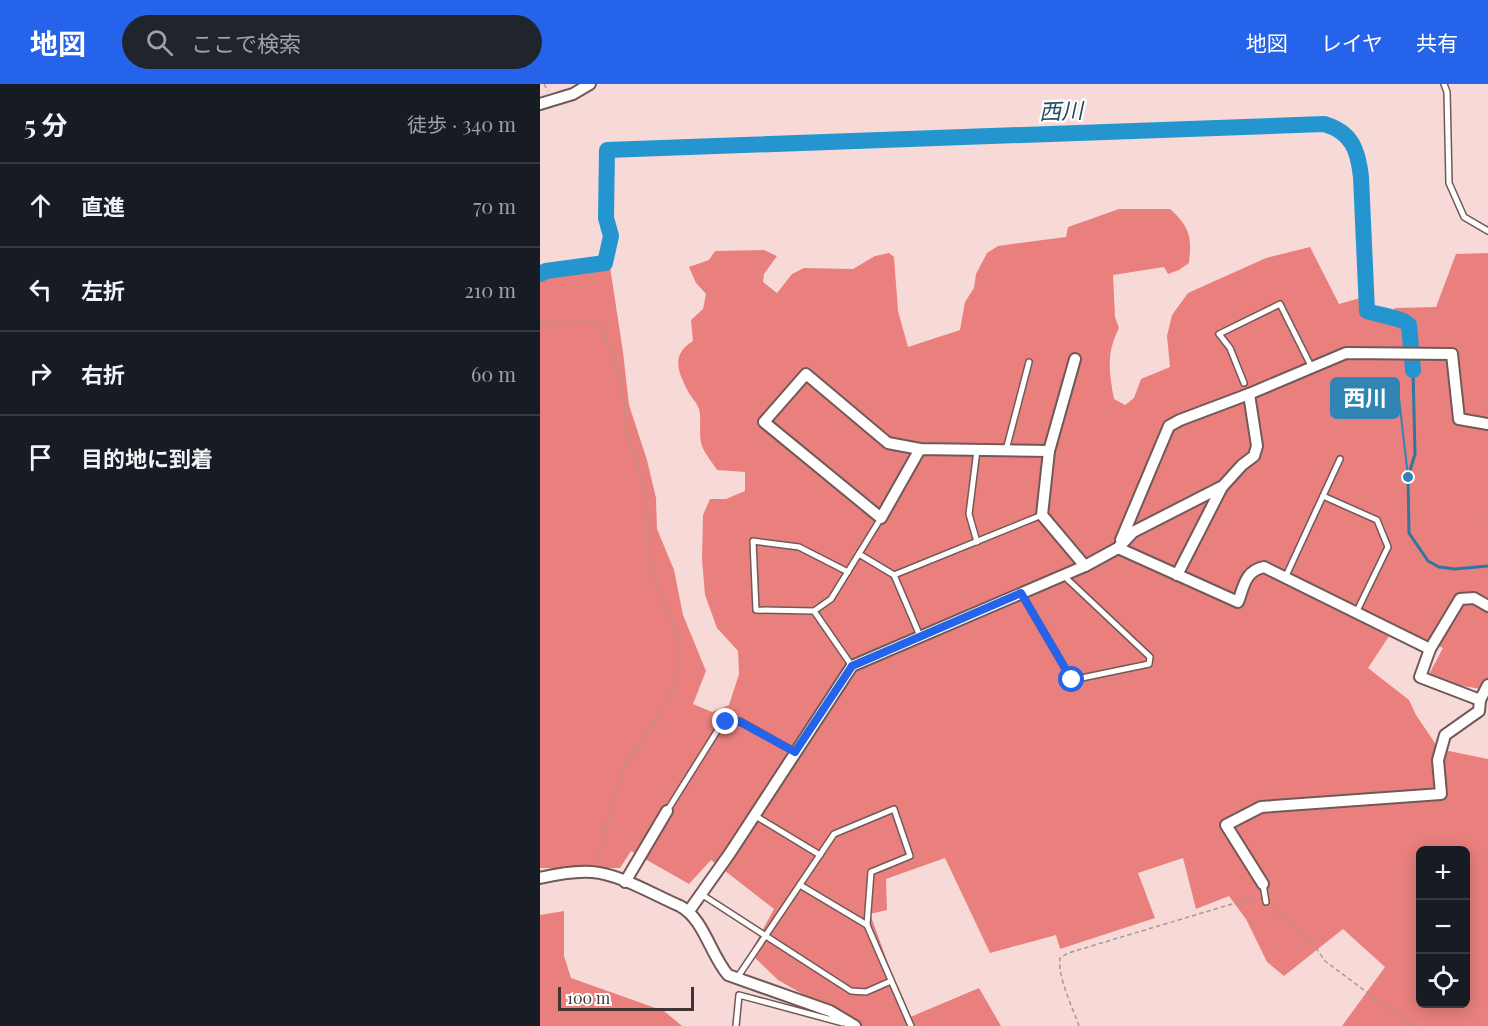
<!DOCTYPE html>
<html lang="ja">
<head>
<meta charset="utf-8">
<style>
  body { margin:0; font-family:"Playfair Display","Noto Sans JP",serif; background:#20242c; color:#f1f3f6 }
  .controls { position:absolute; right:18px; bottom:18px; display:grid; overflow:hidden; border-radius:9px; box-shadow:0 3px 15px #0003 }
  .controls button { width:54px; height:54px; display:grid; place-items:center; padding:0; border:0; border-bottom:2px solid #363941; background:#171b24; color:#f1f3f6; font:30px sans-serif }
  .scale { position:absolute; left:18px; bottom:15px; width:136px; box-sizing:border-box; padding-left:6px; border:3px solid #403534; border-top:0; font-size:16px; line-height:21px; white-space:nowrap; color:#403534; -webkit-text-stroke:4px #fff; paint-order:stroke }
  .stop { position:absolute; width:18px; height:18px; margin:-14px; border:4px solid #2563eb; border-radius:50%; background:#fff }
  .stop.end { background:#2563eb; border-color:#fff; box-shadow:0 2px 6px #0008 }
  .list { margin:0; padding:0; list-style:none }
  h2 { display:flex; justify-content:space-between; align-items:center; height:78px; margin:0; padding:0 24px; font-size:26px }
  h2 small { font-size:20px; font-weight:400; color:#9ea1a6 }
  .list li { display:grid; grid-template-columns:39px 1fr auto; gap:18px; align-items:center; box-sizing:border-box; height:84px; padding:0 24px; border-top:2px solid #363941 }
  .list b { display:block; font-size:22px; white-space:nowrap }
  .list em { font-size:20px; font-style:normal; color:#9ea1a6 }
  .icon { flex:none; width:33px; height:33px; fill:none; stroke:currentColor; stroke-width:2; stroke-linecap:round; stroke-linejoin:round }
  .map { position:relative; flex:none; width:948px; height:942px; overflow:hidden }
  header { display:flex; align-items:center; gap:36px; box-sizing:border-box; height:84px; padding:0 30px; background:#2563eb; color:#fff }
  header strong { font-size:28px }
  nav { display:flex; gap:33px; margin-inline-start:auto; font-size:21px }
  .search { width:420px; height:54px; background:#20242c; display:flex; align-items:center; gap:15px; box-sizing:border-box; padding:0 21px; border-radius:33px; color:#9ea1a6; font-size:22px }
  main { display:flex }
  aside { flex:1; background:#171b24 }
  .map>svg:first-child { display:block }
  .forest { fill:#e9807d; fill-rule:evenodd }
  .lines { fill:none; stroke-linecap:round; stroke-linejoin:round }
  .stream { stroke:#2c78a0; stroke-width:3 }
  .river { stroke:#2495cf; stroke-width:16 }
  .lane-casing { stroke:#725958; stroke-width:8 }
  .street-casing { stroke:#725958; stroke-width:14 }
  .path { stroke:#ab9693; stroke-width:1.5; stroke-dasharray:4.5 3; stroke-linecap:butt }
  .lane { stroke:#fff; stroke-width:5 }
  .street { stroke:#fff; stroke-width:10 }
  .route { stroke:#2563eb; stroke-width:8 }
  .labels { text-anchor:middle; stroke-width:4.5; stroke-linejoin:round; paint-order:stroke }
  .water-label { font-size:22px; font-style:italic; fill:#214c65; stroke:#fff }
  .leader { fill:none; stroke:#3185b5; stroke-width:2 }
  .callout-dot { fill:#3185b5; stroke:#fff; stroke-width:2 }
  .callout { fill:#3185b5; stroke:#3185b5; stroke-width:2 }
  .callout-label { font-size:22px; text-anchor:middle; font-weight:bold; fill:#fff }
</style>
</head>
<body>
<header>
<strong>地図</strong>
<div class="search"><svg class="icon" aria-label="search" viewBox="0 0 24 24"><circle cx="10" cy="10" r="6"/><path d="M15 15l6 6"/></svg>ここで検索</div>
<nav><a>地図</a><a>レイヤ</a><a>共有</a></nav>
</header>
<main>
<aside>
<h2>5 分<small>徒歩 · 340 m</small></h2>
<ul class="list">
<li><svg class="icon" aria-label="ahead" viewBox="0 0 24 24"><path d="M12 20V5M6 11l6-6 6 6"/></svg><div><b>直進</b></div><em>70 m</em></li>
<li><svg class="icon" aria-label="left" viewBox="0 0 24 24"><path d="M17 20v-9H6M10 6l-5 5 5 5"/></svg><div><b>左折</b></div><em>210 m</em></li>
<li><svg class="icon" aria-label="right" viewBox="0 0 24 24"><path d="M7 20v-9h11M14 6l5 5-5 5"/></svg><div><b>右折</b></div><em>60 m</em></li>
<li><svg class="icon" aria-label="arrive" viewBox="0 0 24 24"><path d="M6 21V4h12l-3 4 3 4H6"/></svg><div><b>目的地に到着</b></div></li>
</ul>
</aside>
<div class="map">
<svg width="948" height="942" viewBox="0 0 948 942">
  <rect width="100%" height="100%" fill="#f7dad7"/>
  <g class="forest">
    <path d="M579,125H630C650,143 652,153 649,179L639,186L628,190L624,183L573,191L575,233L579,244C566,269 569,289 574,315L585,321L594,314L601,295L630,283L627,252L632,231L648,209L726,174L770,163L799,220L831,211V225L852,231L855,224L896,223L916,170L948,169V610L941,605L886,596L903,564L855,543L828,584L869,616L876,631L899,665L948,675V942H802L845,883L803,845L744,892L727,878L706,835L689,812L656,825L643,774L598,789L615,834L520,865L516,851L450,869L405,774L346,795L347,826L330,830L368,934L439,904L461,942H318L238,896L210,869L234,825L171,776L149,800L91,767L80,784H0V193L70,183L83,268L89,321L107,376L116,414L117,445L134,486L143,531L166,587L153,620L172,628L189,621L199,590L198,567L177,544L165,511L162,475L163,431L170,415H186L205,407V388L177,386C172,378 165,370 162,362C158,351 162,336 159,325C157,319 152,314 149,309C138,288 130,271 153,257L151,236L163,225L166,210L156,199L149,183L169,176L175,167L224,166L237,172L224,190L223,198L237,209L252,190L264,184L313,185L335,172L349,169L354,173L358,227L368,263L420,246L425,218L434,204L436,190L447,169L458,162L526,153L528,143ZM880,766H926V920H880Z"/>
    <path d="M24,827V872L31,894L124,927L142,942H0V831Z"/>
  </g>
  <g class="lines">
    <path class="stream" d="M873,286L875,370L868,393L869,449L888,477L899,483L915,485L948,482"/>
    <path class="river" d="M0,190L6,187L65,179L71,152L66,134L67,66L784,40C812,48 818,66 821,93L827,227C838,231 863,234 869,241L873,286"/>
    <defs>
      <g id="lane">
        <path d="M904,0L907,8L909,99L924,133L948,147"/>
        <path d="M704,299L690,264L679,250L740,220L772,284"/>
        <path d="M437,366L429,430L437,458"/>
        <path d="M466,366L489,278"/>
        <path d="M783,412L837,436L848,463L816,529"/>
        <path d="M319,470L354,491L380,552"/>
        <path d="M354,491L502,431"/>
        <path d="M745,494L800,375"/>
        <path d="M481,509L532,596L609,580L610,573L524,492"/>
        <path d="M274,527L216,526L213,457L259,463L308,488"/>
        <path d="M312,582L274,527L291,515L341,434"/>
        <path d="M127,727L179,644L186,638L200,637L255,668"/>
        <path d="M214,731L280,771"/>
        <path d="M723,800L726,818"/>
        <path d="M260,801L327,841"/>
        <path d="M161,810L311,907L326,908L351,897"/>
        <path d="M197,894L294,750L354,725L370,772L331,788L327,841L371,942"/>
        <path d="M196,942L199,911L303,939"/>
      </g>
      <g id="street">
        <path d="M0,20L33,10L50,0"/>
        <path d="M535,275L509,367L502,431L545,482"/>
        <path d="M380,365L341,434L224,338L266,290L348,359L380,365L509,367"/>
        <path d="M581,456L629,342L640,336L709,310L806,269L912,270L919,335L948,340"/>
        <path d="M578,464L698,518C704,502 705,487 724,483L890,565"/>
        <path d="M637,491L682,403"/>
        <path d="M948,522L934,514L920,515L890,565L880,593L940,616L948,601"/>
        <path d="M0,794C17,790 35,787 52,788C80,790 114,811 140,822C164,835 170,870 188,891L290,927L315,942"/>
        <path d="M85,798L127,727"/>
        <path d="M723,800L686,741L721,723L901,710L898,676L905,651L939,627L940,616"/>
        <path d="M149,827L190,769L312,582L545,482L578,464L593,448L683,402L702,381L714,372L717,362L709,310"/>
      </g>
    </defs>
    <use href="#lane" class="lane-casing"/>
    <use href="#street" class="street-casing"/>
    <g class="path">
      <path d="M4,0L8,7"/>
      <path d="M0,239L44,237L61,241C70,264 78,286 83,310C85,321 84,332 87,342C93,368 103,395 107,421C110,441 107,461 111,480C118,517 146,549 138,589C131,623 103,650 87,680C70,711 69,747 55,779"/>
      <path d="M946,436H948"/>
      <path d="M732,823L772,858L785,877L872,942"/>
      <path d="M539,942C533,925 517,891 520,874L528,869L702,817L717,816"/>
    </g>
    <use href="#lane" class="lane"/>
    <use href="#street" class="street"/>
  </g>
  <g class="lines">
    <path class="route" d="M186,638H200L255,668L312,582L481,509L532,596"/>
  </g>
  <g class="labels">
    <g class="water-label">
      <text transform="translate(521 27) rotate(-2)" y="8">西川</text>
    </g>
  </g>
  <path class="leader" d="M868 393L859 314"/>
  <circle class="callout-dot" cx="868" cy="393" r="6"/>
  <rect class="callout" x="791" y="294" width="68" height="40" rx="6"/>
  <g class="callout-label">
    <text x="825" y="322">西川</text>
  </g>
</svg>
<div class="controls">
<button>+</button>
<button>−</button>
<button><svg class="icon" aria-label="locate" viewBox="0 0 24 24"><circle cx="12" cy="12" r="6"/><path d="M12 2v4M12 18v4M2 12h4M18 12h4"/></svg></button>
</div>
<div class="scale">100 m</div>
<div class="stop" style="left:532px;top:596px"></div>
<div class="stop end" style="left:186px;top:638px"></div>
</div>
</main>
</body>
</html>
